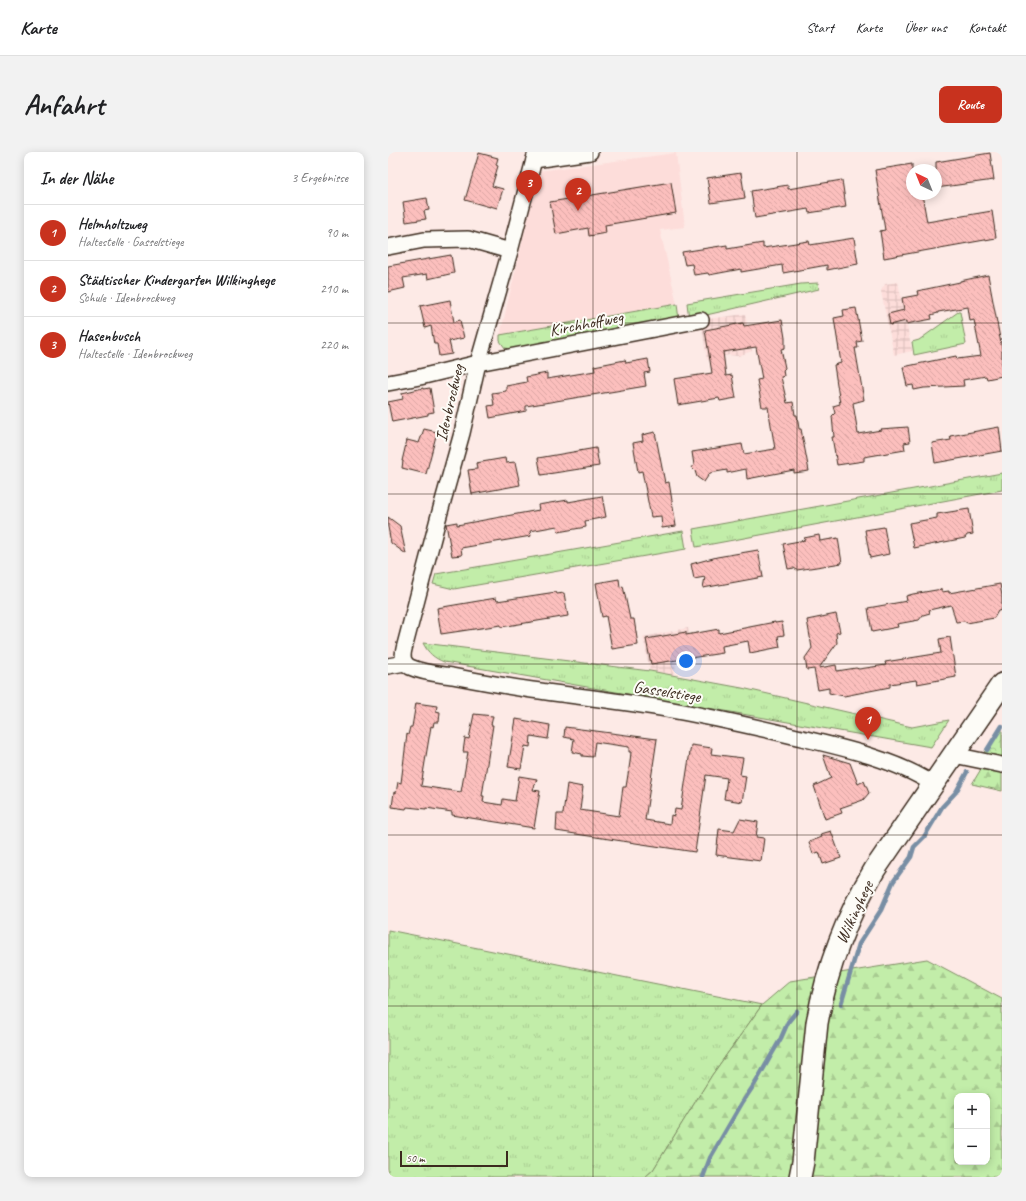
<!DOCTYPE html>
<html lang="de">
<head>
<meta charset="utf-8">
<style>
  body { margin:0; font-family:Caveat,sans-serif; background:#f2f2f2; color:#202124 }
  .controls { position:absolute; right:12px; bottom:12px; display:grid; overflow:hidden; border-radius:8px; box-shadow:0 2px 10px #0003 }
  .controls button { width:36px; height:36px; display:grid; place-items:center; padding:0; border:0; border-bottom:1px solid #e0e0e0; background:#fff; color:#202124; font:20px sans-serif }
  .compass { position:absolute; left:518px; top:12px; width:36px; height:36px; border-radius:50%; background:#fff; box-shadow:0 2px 10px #0003; rotate:317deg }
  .scale { position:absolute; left:12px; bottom:10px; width:108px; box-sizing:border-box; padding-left:4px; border:2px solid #3b2a1e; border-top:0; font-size:11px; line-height:14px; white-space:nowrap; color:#3b2a1e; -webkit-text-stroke:3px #fdfcf7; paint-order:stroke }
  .you { position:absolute; left:298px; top:509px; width:14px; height:14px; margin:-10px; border:3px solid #fff; border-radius:50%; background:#1a73e8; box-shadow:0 0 0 6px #1a73e833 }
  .badge { display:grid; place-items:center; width:26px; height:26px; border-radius:50%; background:#c8321e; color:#fff; font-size:13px; font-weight:700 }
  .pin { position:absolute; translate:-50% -33px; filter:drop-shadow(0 1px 2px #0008) }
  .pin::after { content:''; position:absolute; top:21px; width:14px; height:12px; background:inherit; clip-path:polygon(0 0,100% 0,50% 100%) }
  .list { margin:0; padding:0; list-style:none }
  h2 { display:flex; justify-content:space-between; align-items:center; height:52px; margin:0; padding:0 16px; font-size:17px }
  h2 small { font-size:13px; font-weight:400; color:#757577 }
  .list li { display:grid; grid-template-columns:26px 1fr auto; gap:12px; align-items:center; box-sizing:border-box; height:56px; padding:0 16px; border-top:1px solid #e0e0e0 }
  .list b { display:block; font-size:15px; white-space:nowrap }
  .list p { margin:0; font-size:13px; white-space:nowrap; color:#757577 }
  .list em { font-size:13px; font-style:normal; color:#757577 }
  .map { position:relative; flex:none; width:614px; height:1025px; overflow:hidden; border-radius:8px }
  header { display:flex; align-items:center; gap:24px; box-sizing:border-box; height:56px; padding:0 20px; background:#fff; border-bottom:1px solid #e0e0e0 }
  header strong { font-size:19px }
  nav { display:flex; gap:22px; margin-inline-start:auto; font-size:14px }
  .intro { display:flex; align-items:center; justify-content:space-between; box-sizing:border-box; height:96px; padding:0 24px }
  h1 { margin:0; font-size:28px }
  .button { padding:10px 18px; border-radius:8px; background:#c8321e; color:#fff; font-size:14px; font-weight:700 }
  main { display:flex; gap:24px; padding:0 24px }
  aside { flex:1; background:#fff; border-radius:8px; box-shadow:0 2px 10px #0003 }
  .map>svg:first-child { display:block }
  .built { fill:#fdddda }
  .industrial { fill:url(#industrial-grid) }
  .grass { fill:url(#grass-tufts); stroke:#7e8c64 }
  .forest { fill:url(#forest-firs); stroke:#7e8c64; fill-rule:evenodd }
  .park { fill:url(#park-crowns); stroke:#7e8c64 }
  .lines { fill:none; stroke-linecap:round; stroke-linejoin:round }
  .stream { stroke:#788ea4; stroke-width:4.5 }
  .building { fill:url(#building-back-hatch); stroke:#3b2a1e }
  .street-casing { stroke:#3b2a1e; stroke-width:18 }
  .secondary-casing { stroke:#3b2a1e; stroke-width:24 }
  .street { stroke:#fdfcf7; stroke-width:15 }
  .secondary { stroke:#fdfcf7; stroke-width:21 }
  .grid { fill:none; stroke:#3b2a1e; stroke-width:1; stroke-opacity:0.55 }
  .labels { text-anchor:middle; stroke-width:4; stroke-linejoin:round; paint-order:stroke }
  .street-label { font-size:17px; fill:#3b2a1e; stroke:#fdfcf7 }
</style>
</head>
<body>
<header>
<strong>Karte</strong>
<nav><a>Start</a><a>Karte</a><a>Über uns</a><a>Kontakt</a></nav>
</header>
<div class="intro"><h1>Anfahrt</h1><a class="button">Route</a></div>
<main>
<aside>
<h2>In der Nähe<small>3 Ergebnisse</small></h2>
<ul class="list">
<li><span class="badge">1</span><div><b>Helmholtzweg</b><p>Haltestelle · Gasselstiege</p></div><em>90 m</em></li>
<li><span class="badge">2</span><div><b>Städtischer Kindergarten Wilkinghege</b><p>Schule · Idenbrockweg</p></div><em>210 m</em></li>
<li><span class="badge">3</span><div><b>Hasenbusch</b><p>Haltestelle · Idenbrockweg</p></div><em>220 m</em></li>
</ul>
</aside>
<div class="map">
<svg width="614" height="1025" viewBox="0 0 614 1025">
  <defs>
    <pattern id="industrial-grid" width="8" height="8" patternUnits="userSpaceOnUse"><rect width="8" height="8" fill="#fdddda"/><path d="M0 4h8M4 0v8" fill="none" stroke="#dabebb"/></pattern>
    <pattern id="grass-tufts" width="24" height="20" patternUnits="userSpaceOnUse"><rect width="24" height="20" fill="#c2eda9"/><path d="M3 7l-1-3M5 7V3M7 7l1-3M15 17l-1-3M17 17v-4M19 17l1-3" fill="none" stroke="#a8cb91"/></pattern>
    <pattern id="forest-firs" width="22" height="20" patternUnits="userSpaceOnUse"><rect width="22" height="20" fill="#c2eda9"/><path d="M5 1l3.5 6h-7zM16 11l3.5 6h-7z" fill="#a8cb91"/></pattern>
    <pattern id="park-crowns" width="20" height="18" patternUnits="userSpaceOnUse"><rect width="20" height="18" fill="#c2eda9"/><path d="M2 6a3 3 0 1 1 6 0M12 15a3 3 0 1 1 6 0" fill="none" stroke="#a8cb91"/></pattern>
    <pattern id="building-back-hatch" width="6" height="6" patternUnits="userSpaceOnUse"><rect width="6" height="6" fill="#fcbfbd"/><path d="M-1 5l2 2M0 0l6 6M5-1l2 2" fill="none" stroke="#d9a4a2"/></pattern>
  </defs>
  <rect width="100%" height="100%" fill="#fdeae6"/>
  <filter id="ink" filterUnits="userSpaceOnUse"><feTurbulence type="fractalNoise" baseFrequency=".025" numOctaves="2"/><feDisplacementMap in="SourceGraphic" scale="8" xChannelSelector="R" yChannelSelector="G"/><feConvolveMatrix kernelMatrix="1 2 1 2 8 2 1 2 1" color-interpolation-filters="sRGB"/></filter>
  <g filter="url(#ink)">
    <path class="built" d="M288,1L297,75L272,78L289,152L112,183L151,19Z"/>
    <g class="industrial">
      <path d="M510,130L524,199L506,203L493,139L497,132Z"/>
      <path d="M357,162L364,199L350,204L341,203L319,208L313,168Z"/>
      <path d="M300,476L305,505L289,508L286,523L262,519L255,485Z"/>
    </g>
    <g class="grass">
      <path d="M430,131L431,137L301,167L299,151L413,132Z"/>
      <path d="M289,152L291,168L124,197L117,196L112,189V183Z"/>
      <path d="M570,160H572L578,192L526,203L524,190L531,188Z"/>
      <path d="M614,321V338L308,395L305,377Z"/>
      <path d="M295,379L298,397L66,437L45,432L48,422Z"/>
      <path d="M35,491L262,519L354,536L524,575L561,568L543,595L56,510C46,506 40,501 35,491Z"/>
      <path d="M0,778L374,853L324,923L265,1018L257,1025H0Z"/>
    </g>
    <g class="forest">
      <path d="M614,582V639L584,632Z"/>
      <path d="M539,807L614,847V1025H257L265,1018L324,923L374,853L402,829ZM569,944H599V1010H569Z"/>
    </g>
    <path class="park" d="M614,573V606L595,602Z"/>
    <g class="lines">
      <g class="stream">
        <path d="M599,598L614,574"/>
        <path d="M453,852L471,792L493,758L505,730L523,705L526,695L536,685L554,655L568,640L579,620"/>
        <path d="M315,1025L322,1006L354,951L368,930L393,886L400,870L409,859"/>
      </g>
    </g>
    <g class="building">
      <path d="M91,1L110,6L108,13L110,14L104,34L115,37L109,56L102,54V55L77,48Z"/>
      <path d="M602,1L606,28L548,36V10Z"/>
      <path d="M524,12V42H534L539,70L604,59L608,86L496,106L492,79L497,78L487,18Z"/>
      <path d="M353,21L357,46L323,51L319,26Z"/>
      <path d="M454,28L458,55L421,61L420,57L367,66L363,39L400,33V37Z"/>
      <path d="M283,30L288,61L217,73L218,81L201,84L200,76L168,82L162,50Z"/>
      <path d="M39,46L41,58L36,59L38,67L18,70L15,50Z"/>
      <path d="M466,86L470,112L439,118V113L395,121L394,113L353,120V117L321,123L320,121L306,123L304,112L297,113L294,100L339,93V97L375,91V96L421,89L422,93Z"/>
      <path d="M63,103L66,121L40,127L39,122L15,126L17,136L0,140V114Z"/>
      <path d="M600,123L614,197V224L599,227L598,224L575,228L576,234L536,236L526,238L525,233L519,234L515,215L568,204L569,207L593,204L586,168L582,169L580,155L550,160V161L543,163L544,167L518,172V169L502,173L500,162L516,158L514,146L530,143L529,139L572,130V129Z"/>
      <path d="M62,148L66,170L72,168L76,186L61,189L64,202L51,204L49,192H46L43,174L37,176L32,154Z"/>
      <path d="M468,156L474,189L469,190L470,196H467L476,248L465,251L470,282L493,278L492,277L520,275L522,290L516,291L517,298L476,305V309L449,313L444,285H446L444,264L447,261L445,254L452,252L446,213L453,211L446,166L456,164L455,158Z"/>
      <path d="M394,168L397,186V196L393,197L397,216L395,218L396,224L393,225L399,251L405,250L407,263H409L411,277H413L421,319L406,321V318L359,327L358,317L339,321V318L322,321L316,330L309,325L307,319L304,316L306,313L304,300L354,292L356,302L387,297L380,255H374L369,228L374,227L368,195L335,200L338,224L344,223L348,246L332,249L331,246L290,253L286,227L324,221L317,178L355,171L356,174Z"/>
      <path d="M260,207L262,220L256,221L258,234L138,254V259L102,266L100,254L106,253L104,241L118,239V234L139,230L138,225L159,221V227L207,219L206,214L237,208L238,211Z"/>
      <path d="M35,236V237L42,236L46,260L40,261V263L4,270L0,250L15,247L14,241Z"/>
      <path d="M611,275L614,299L547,311L544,291L563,288L562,284Z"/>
      <path d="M36,277L49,280L38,322L14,316L15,309H14L19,288L31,291Z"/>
      <path d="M267,280L277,331L281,330L288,374L274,376L273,364L263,365L254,319L250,320L245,291L255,289L254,283Z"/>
      <path d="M208,296L211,314L153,323L150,306Z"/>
      <path d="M117,306L118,311L127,310L132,333L84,342L80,318L89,317L88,311Z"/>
      <path d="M214,344L218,365L197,369L198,375L170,380L169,374L142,379L143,384L73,396L74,403L64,404L58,372L69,370V373L151,358L150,353L180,348V350Z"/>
      <path d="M581,357L585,382L579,383L577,386L526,396L521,371L549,366V362Z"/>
      <path d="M0,365L12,374L18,402L3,391L0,375Z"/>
      <path d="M496,375L501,402L482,406L477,378Z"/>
      <path d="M431,383L432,389L450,386L454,411L409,418L406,416L400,417L395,392L417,388L416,386Z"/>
      <path d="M370,398L375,425L315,436L317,425L306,427L303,412L329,405Z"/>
      <path d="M231,427L232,435L235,434L242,467H246L250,493L224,497L218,464L214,465L208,431Z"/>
      <path d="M612,432L614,444V458L610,459L606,466L579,471L576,469L568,470L563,453L541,458L542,461L535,463L531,468L509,472L510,475L484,480L480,456L519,449L518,444L525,442L554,437V440L561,439V441Z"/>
      <path d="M168,440L169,442L176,441L180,464L113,475V473L53,482L49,456L108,446L109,449Z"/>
      <path d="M448,462L452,480L448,481L449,491L431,516L448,513L449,519L468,516L471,517L498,513L497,510L553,501L551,487L562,485L568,525L529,532L528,528L502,532V535L456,544L441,541V536L430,538L426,517L419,518L417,506L424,496L419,468Z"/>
      <path d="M387,470V471L394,470L396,483L390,484L392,495L362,501L360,489L334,494L335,501L263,512L258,487L298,480V483L331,477V481Z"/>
      <path d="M28,551L49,554L48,559L52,560L51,570H46L45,575L43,574L33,634L73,640L80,600H75L77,586L81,587L86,562L105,564L103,573H105L94,644H96L95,650L114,653L115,647L127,649L131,624L149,627L145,638L152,639L146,676L64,663V660L38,656V657L19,655L18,657L4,655L6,640L8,641L10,630L13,631L19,582L20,583L22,575H24Z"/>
      <path d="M128,567L162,573L160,587L143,584L142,595L137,594L133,617L120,615Z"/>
      <path d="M177,575L269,587L257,668L282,672L283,663L286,664L287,657L293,658L303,593L324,596L323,602L355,606L352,623L358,624L354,650L336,647L339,626L318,623L307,700L168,679L169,662H175L179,632L195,635L192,658L231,664L235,635H238L242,610L243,600H241V595L207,590L205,605L194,604V602L184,600L186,587L176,585Z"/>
      <path d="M435,603L462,611L470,632L476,629L481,641L475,648L452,656L454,661L437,667L426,634L443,626Z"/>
      <path d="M352,667L370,670L368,685L376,686L373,709L328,703L331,677L346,679Z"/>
      <path d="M443,679L453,706L435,712L431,700L425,702L421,690L434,685L433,682Z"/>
    </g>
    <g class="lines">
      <defs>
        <g id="street">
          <path d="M148,0L122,99L90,211L74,281L50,367L16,497C14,505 15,511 22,515C35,521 50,522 64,524C90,529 117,534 144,538C187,544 230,549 273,556C318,564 364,574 409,585C452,595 507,607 545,632"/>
          <path d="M146,8L202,0"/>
          <path d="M0,95L36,88L80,87L122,99"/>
          <path d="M0,231L32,225L90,211L313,168"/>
          <path d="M0,514L17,511"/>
          <path d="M566,603L614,613"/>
        </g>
        <path id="secondary" d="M412,1025L415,1010L429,871C439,816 458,765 487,717L614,532"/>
      </defs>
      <use href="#street" class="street-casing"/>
      <use href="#secondary" class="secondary-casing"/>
      <use href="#street" class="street"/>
      <use href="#secondary" class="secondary"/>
    </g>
  </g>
  <path class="grid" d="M205,0V1025M409,0V1025M0,171H614M0,342H614M0,512H614M0,683H614M0,854H614"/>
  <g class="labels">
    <g class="street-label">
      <text transform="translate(198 171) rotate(-11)" y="6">Kirchhoffweg</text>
      <text transform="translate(61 251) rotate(-77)" y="6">Idenbrockweg</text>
      <text transform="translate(279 539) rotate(9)" y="6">Gasselstiege</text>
      <text transform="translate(466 760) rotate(-65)" y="6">Wilkinghege</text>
    </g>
  </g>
</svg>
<div class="controls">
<button>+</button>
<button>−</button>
</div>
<svg class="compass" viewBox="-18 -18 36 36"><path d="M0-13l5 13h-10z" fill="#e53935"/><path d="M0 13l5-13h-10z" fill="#757577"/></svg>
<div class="scale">50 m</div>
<div class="you"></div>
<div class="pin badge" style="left:480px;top:588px">1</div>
<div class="pin badge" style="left:190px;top:59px">2</div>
<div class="pin badge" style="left:141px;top:51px">3</div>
</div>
</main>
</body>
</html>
